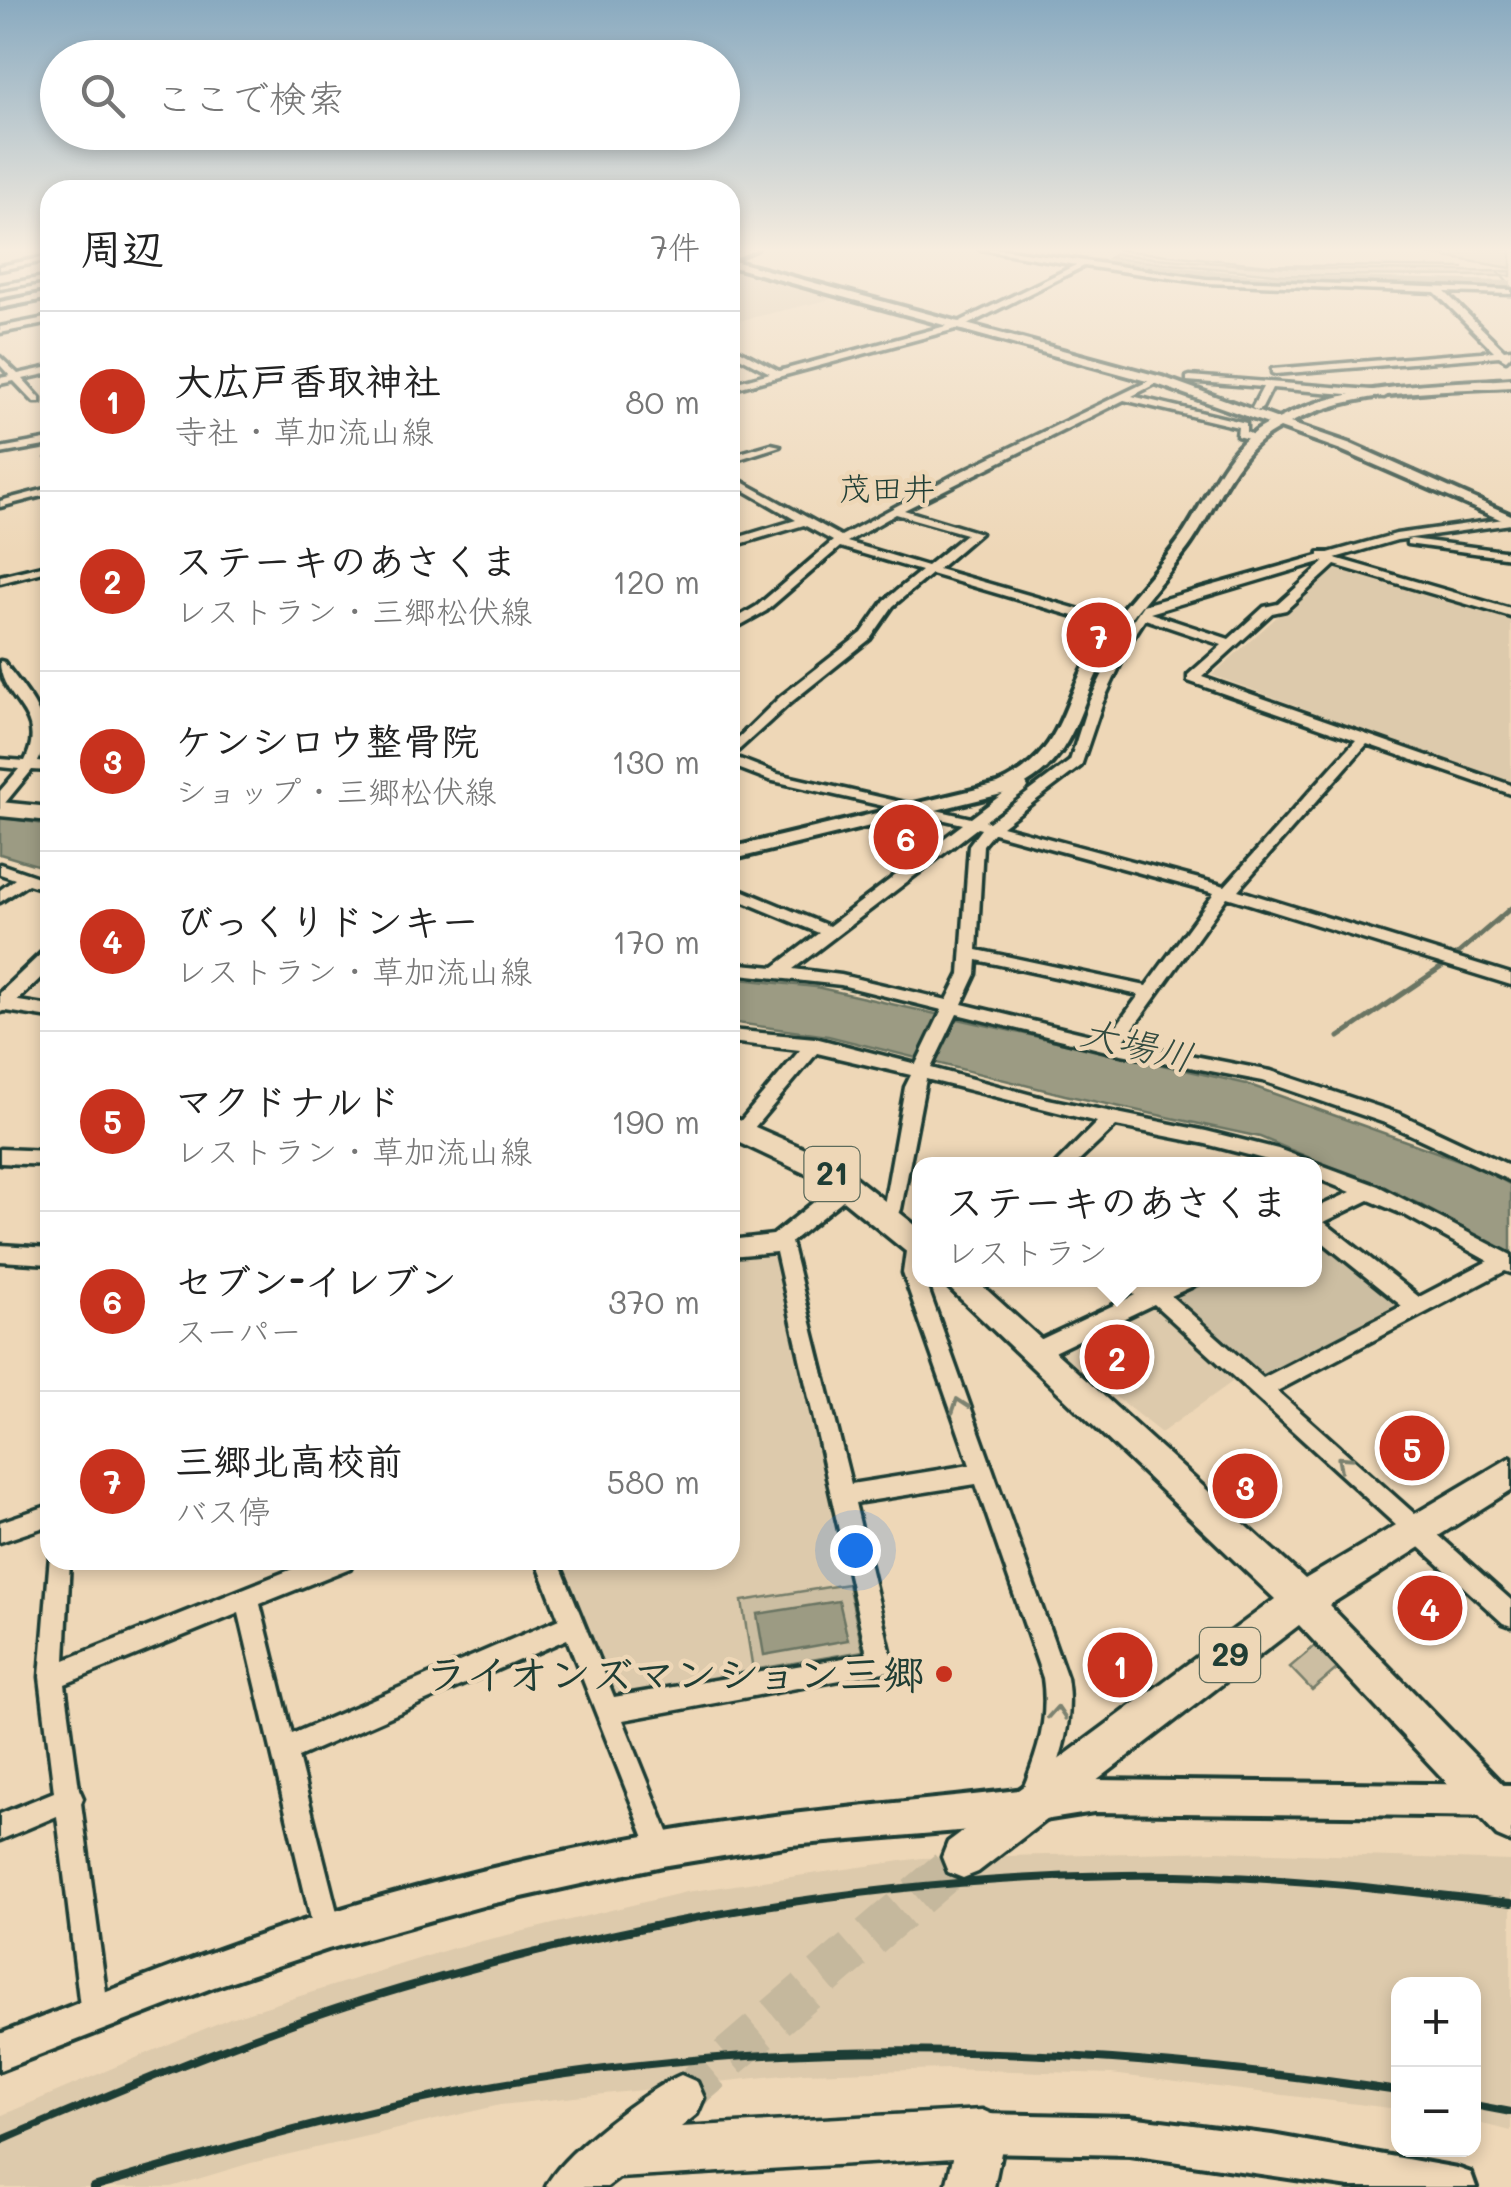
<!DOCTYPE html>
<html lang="ja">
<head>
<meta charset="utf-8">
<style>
  body { margin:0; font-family:Mali,"Klee One",sans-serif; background:#f6f6f6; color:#222 }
  .controls { position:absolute; right:30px; bottom:30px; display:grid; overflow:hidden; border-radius:20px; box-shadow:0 5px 15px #0003 }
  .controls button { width:90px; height:90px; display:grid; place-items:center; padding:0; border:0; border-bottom:2px solid #e0e0e0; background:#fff; color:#222; font:50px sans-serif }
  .you { position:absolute; left:855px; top:1550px; width:35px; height:35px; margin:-25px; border:8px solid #fff; border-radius:50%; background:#1a73e8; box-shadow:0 0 0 15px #1a73e833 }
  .badge { display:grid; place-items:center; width:65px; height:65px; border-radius:50%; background:#c8321e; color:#fff; font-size:32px; font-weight:700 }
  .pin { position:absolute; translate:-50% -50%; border:5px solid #fff; box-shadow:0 2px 10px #0006 }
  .popup { position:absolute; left:912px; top:1157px; width:410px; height:130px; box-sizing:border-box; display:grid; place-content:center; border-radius:20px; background:#fff; filter:drop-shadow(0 2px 8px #0005); font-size:32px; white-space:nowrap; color:#767676 }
  .popup b { font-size:38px; color:#222 }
  .popup::after { content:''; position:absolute; left:50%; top:100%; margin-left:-20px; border:20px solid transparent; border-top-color:#fff }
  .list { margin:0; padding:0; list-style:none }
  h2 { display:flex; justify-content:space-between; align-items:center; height:130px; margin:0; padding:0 40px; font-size:42px }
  h2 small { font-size:32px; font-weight:400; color:#767676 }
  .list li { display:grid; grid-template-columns:65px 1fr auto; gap:30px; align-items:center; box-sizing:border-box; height:180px; padding:0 40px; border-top:2px solid #e0e0e0 }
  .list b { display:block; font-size:38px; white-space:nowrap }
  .list p { margin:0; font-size:32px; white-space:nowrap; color:#767676 }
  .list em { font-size:32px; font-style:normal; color:#767676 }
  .icon { flex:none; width:55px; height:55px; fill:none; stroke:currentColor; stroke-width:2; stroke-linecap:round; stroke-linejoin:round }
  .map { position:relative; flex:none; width:1511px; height:2187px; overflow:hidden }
  .search { position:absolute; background:#fff; box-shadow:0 5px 15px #0003; left:40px; top:40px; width:700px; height:110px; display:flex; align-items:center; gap:25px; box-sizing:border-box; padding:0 35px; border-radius:55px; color:#767676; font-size:38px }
  .panel { position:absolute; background:#fff; box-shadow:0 5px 15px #0003; left:40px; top:180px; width:700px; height:1390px; border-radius:30px }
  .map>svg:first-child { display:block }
  .built { fill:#ddcaac }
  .green { fill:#ccbea2; stroke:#767e6b; stroke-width:2.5 }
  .water { fill:#9c9b83; stroke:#6a7563; stroke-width:2.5 }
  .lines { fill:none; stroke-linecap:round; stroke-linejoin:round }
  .stream-far1 { stroke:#6a7563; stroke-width:2.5 }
  .stream { stroke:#6a7563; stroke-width:5 }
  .river { fill:#9c9b83; fill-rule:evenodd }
  .primary-tunnel { stroke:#c5b89d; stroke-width:41; stroke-dasharray:41 21; stroke-linecap:butt }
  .minor-casing { stroke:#1f3d34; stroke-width:7 }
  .tertiary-casing { stroke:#1f3d34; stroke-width:8 }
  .primary-casing { stroke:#1f3d34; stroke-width:7 }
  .minor { fill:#eed7b7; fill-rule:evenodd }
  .tertiary { fill:#eed7b7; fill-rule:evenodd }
  .primary { fill:#eed7b7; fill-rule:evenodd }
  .rail { stroke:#1f3d34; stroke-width:8 }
  .oneway { stroke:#7c826f }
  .poi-dot { fill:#c8321e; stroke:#eed7b7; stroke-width:4 }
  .labels { text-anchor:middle; stroke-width:9; stroke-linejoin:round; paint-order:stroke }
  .far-quarter-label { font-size:32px; fill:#1f3d34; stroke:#eed7b7 }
  .shield { fill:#eed7b7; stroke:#5d6b5b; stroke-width:2.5 }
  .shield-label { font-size:32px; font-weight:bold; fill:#1f3d34 }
  .water-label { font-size:38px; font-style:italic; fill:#324b40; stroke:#eed7b7 }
  .near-poi-label { font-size:42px; font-weight:bold; fill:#1f3d34; stroke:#eed7b7; text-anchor:end }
</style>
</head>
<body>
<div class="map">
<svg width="1511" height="2187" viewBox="0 0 1511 2187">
  <rect width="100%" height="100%" fill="#eed7b7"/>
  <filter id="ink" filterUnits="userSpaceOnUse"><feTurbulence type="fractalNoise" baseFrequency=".01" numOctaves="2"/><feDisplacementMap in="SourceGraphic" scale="20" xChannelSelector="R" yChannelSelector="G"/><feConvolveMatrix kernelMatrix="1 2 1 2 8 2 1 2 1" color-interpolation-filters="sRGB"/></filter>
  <g filter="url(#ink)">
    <g class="built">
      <path d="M730,267L840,297L730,323Z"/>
      <path d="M1337,563L1511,616V783L1212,675Z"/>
      <path d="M774,1250L779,1253L870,1651L867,1658L615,1696L560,1560H730V1255Z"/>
      <path d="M1148,1306L1158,1308L1239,1377L1161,1433L1057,1350Z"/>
      <path d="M1218,1851L1511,1861V2131L1474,2122V1984H1398V2109L1111,2074L948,2069L803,2073L500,2105L251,2163L171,2187H0V2116L230,2018L453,1948L686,1892L922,1858Z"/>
    </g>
    <g class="green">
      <path d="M1398,249H1511V268Z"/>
      <path d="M1115,254C1247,268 1378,272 1511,271V276L1285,275L1109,258Z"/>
      <path d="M1315,1231L1406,1305L1267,1379L1258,1377L1170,1299L1211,1280H1314Z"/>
      <path d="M848,1584L863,1651L753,1670L742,1601Z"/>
      <path d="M1315,1646L1338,1668L1312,1690L1290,1667Z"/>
    </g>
    <g class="water">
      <path d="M0,817L50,825V869L0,854Z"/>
      <path d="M730,978L816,987L1247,1084L1481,1168L1511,1185V1254L1417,1203L1260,1137L1065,1095L828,1036L730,1022Z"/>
      <path d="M839,1601L848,1640L764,1655L757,1614Z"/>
    </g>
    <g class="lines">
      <g class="stream-far1">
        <path d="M1118,250L1269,265L1463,268"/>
        <path d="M1499,273L1510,285"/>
        <path d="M1391,398L1483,388"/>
        <path d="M45,458L50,457"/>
      </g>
      <path class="stream" d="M1339,1037L1446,964L1511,908"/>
      <path class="river" d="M1005,249L1260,275L1511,281V289L1198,279L1073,264Z"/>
      <path class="primary-tunnel" d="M681,2098L963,1857"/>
      <defs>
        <g id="minor">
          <path d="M745,249H757L730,260V255Z"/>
          <path d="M980,249H1003L1206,279L1511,290V294L1445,292L1504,350L1511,349V355L1506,360L1499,356L1275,374L1272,373V369L1494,351L1435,292L1206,283L1084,266L963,327L730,390V384L770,373L730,352V345L779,371L957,323L1076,265Z"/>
          <path d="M50,256V260L0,270V266Z"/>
          <path d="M50,276V280L0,289V285Z"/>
          <path d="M50,317V323L0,333V327Z"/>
          <path d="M0,357L18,374L50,367V373L23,379L40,398V402H34L14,381L0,384V378L10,376L0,365Z"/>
          <path d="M1190,376L1384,391L1389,394L1384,397L1272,388L1262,408L1257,411L1252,408L1263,387L1187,381V377Z"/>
          <path d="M1155,378L1163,380L1132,396L1246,423V432L1261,438L1256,441L1237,436L1238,427L1124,400L904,510L980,533L938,569L1119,621V627H1111L931,574L893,606L870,639L790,703L732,756L778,774L971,818L1013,786L1014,780H1024L1028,787L1026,790L985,821L989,822L1070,761L1088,704L1120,639L1143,605L1396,534L1511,518V524L1397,540L1335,558L1511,609V617L1335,565L1286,610L1272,613L1202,677L1511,785V794L1367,744L1238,890L1511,974V985L1227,897L1123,1042L1271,1071L1400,1114L1511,1166V1181L1388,1124L1263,1081L1111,1052L957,1014L931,1068L1043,1098L1206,1131L1278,1149L1378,1186L1511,1255V1273L1505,1271L1277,1391L1511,1600V1626L1503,1623L1154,1304L1043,1357L1036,1360L1029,1357L1026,1351L1029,1345L1135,1295L1121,1286L1118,1280H1143L1154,1286L1168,1280H1196L1193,1286L1171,1296L1263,1378L1402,1306L1314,1235V1209L1351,1192L1314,1177V1164H1283L1206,1144L1116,1126L1076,1164H1056L1097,1122L926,1079L901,1209L899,1214L884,1222L877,1220L875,1215L884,1205L905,1087L911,1075L817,1053L748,1135H736L733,1130L800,1050L730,1042V1030L815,1038L916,1064L942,1010L841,985L730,973V963L774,967L819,933L730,896V885L829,926L963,824L769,780L730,765V746L780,697L862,633L885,600L921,571L840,547L766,611L730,631V622L757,606L833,541L804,525L730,547V540L796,520L730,482V475L841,536L956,474ZM896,514L966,534L927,566L847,542ZM1327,560L1278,604L1264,607L1229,639L1150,613ZM1145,619L1222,645L1188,675V681L1356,740L1225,886L1002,826L1081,766L1102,704L1132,639ZM977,828L981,829L969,845L960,974L947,1000L841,975L793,969ZM993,833H994L1214,893L1146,986L977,950L983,845ZM977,960L1139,995L1107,1039L962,1004L976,974ZM1369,1200L1405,1215L1488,1261L1419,1297L1324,1222Z"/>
          <path d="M50,439V445L0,454V448Z"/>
          <path d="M771,444L780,446L730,462V456Z"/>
          <path d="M50,488V494L0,507V501Z"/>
          <path d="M1411,539L1511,552V558L1407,544V540Z"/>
          <path d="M50,564V570L0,583V576Z"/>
          <path d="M0,661L4,662C27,694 57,722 38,762L50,763V771L32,770L5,803L0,804V791L19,769L0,767V759L25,761C49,712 0,702 0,661Z"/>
          <path d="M0,864L50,881V891L28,884L0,902V890L15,879L0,874Z"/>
          <path d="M0,998L50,1006V1018L0,1010Z"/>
          <path d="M0,1149L50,1151V1165L0,1163Z"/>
          <path d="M847,1179L854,1181L856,1186L854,1191L791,1242L851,1484L970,1465L903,1273L908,1237L920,1236V1280H925L1067,1678C1074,1722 1061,1759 1044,1800L1035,1804L1026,1800L1022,1791C1038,1753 1049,1719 1043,1678L976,1484L855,1503L893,1663L889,1671L623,1720L675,1849L671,1858L662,1862L653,1858L567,1639L298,1757L342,1932L338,1942L328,1946L318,1942L314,1932L239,1613L65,1684L79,1789L83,1798L81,1803L109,2015L105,2025L95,2029L85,2025L81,2015L57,1816L0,1840V1814L54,1792L40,1677L50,1555V1560H70L65,1660L315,1560H353L350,1568L260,1604L292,1734L559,1619L536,1560H558L614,1697L867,1654L776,1252L730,1256V1240L773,1235L840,1181Z"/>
          <path d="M0,1245L50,1248V1264L0,1261Z"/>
          <path d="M50,1505V1525L0,1542V1522Z"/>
        </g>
        <g id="tertiary">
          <path d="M730,260L1162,377L1278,419C1348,383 1435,384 1511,379V387C1439,391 1355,389 1290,423L1351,444L1511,515V524L1341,450L1280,428C1231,453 1218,507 1188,548C1162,583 1130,614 1108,652C1075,709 1078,762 1010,792L730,860V848L998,784C1063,755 1060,707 1092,652C1115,612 1149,580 1177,543C1207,503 1221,448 1268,424L1154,383L730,266Z"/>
          <path d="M50,292V298L0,308V302Z"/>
          <path d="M1319,553H1329L1340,561L1328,564L1319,559Z"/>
          <path d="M50,950V969L7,1010L0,1012V993L43,952Z"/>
          <path d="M1094,1780L1511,1785V1817L1094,1812L994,1828L791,1845L662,1866L486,1905L328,1949L214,1987L0,2070V2034C71,2006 141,1978 212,1952C358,1899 513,1859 666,1832C808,1807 951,1801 1094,1780Z"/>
          <path d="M982,2114L1130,2117L1272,2135L1457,2168L1471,2173L1476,2187H1350L1130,2155L982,2152L969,2146L963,2133L969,2120Z"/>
        </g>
        <g id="primary">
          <path d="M0,802L50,807V821L0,816Z"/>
          <path d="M730,1116L837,1163L920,1229V1258L909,1254L817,1179L730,1138Z"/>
          <path d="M941,1280H976L1305,1579L1511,1457V1490L1329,1605L1511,1793V1842L1497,1836L1299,1625L978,1872L963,1878L948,1872L942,1857L948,1842L1275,1599Z"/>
          <path d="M681,2075L697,2082L704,2098L697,2114L681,2127L982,2110L998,2117L1005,2133L994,2187H946L953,2158L619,2178L607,2187H546C560,2155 647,2089 681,2075Z"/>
        </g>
      </defs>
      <use href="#minor" class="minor-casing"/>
      <use href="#tertiary" class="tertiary-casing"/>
      <use href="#primary" class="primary-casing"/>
      <use href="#minor" class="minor"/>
      <use href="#tertiary" class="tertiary"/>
      <use href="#primary" class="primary"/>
      <g class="rail">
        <path d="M1474,2105L1511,2112"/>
        <path d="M0,2141C120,2090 239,2039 363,2000C609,1924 865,1879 1122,1875C1253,1873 1382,1888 1511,1903"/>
        <path d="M93,2187C226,2148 359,2109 496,2085C796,2033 1098,2046 1398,2091"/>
      </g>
    </g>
    <defs><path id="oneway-chevron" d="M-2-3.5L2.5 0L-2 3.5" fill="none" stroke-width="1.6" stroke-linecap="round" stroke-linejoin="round" transform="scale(2.5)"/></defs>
    <g class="oneway">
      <use href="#oneway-chevron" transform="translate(959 1405) rotate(-109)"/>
      <use href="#oneway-chevron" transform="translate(1343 1462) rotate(-138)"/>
      <use href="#oneway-chevron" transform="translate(1057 1713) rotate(-86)"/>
    </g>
  </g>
  <linearGradient id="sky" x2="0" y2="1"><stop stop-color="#89aac0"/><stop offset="0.45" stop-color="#f7eddf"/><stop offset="1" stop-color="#f7eddf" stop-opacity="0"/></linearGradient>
  <rect width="1511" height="555" fill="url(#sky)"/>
  <circle class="poi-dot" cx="944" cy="1674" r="10"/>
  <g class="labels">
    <g class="far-quarter-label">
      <text x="887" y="500">茂田井</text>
    </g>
    <g class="shield">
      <rect x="804.5" y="1147" width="55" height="54" rx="8"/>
      <rect x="1200" y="1628" width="60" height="54" rx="8"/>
    </g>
    <g class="shield-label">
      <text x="832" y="1185">21</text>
      <text x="1230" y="1666">29</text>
    </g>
    <g class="water-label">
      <text transform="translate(1137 1045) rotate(14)" y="13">大場川</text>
    </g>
    <g class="near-poi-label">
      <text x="924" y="1689">ライオンズマンション三郷</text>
    </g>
  </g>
</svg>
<div class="controls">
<button>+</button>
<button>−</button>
</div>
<div class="you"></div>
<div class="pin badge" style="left:1120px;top:1665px">1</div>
<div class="pin badge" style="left:1117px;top:1357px">2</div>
<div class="popup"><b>ステーキのあさくま</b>レストラン</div>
<div class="pin badge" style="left:1245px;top:1486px">3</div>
<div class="pin badge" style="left:1430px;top:1608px">4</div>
<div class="pin badge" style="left:1412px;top:1448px">5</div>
<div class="pin badge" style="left:906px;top:837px">6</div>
<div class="pin badge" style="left:1099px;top:635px">7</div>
<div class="search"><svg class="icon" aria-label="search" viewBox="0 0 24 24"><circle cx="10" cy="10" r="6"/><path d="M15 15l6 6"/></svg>ここで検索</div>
<section class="panel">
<h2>周辺<small>7件</small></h2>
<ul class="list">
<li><span class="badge">1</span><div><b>大広戸香取神社</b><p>寺社 · 草加流山線</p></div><em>80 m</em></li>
<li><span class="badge">2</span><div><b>ステーキのあさくま</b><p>レストラン · 三郷松伏線</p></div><em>120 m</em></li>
<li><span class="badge">3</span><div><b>ケンシロウ整骨院</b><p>ショップ · 三郷松伏線</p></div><em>130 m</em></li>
<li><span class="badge">4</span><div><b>びっくりドンキー</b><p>レストラン · 草加流山線</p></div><em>170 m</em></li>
<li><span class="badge">5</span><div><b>マクドナルド</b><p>レストラン · 草加流山線</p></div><em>190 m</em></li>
<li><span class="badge">6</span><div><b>セブン-イレブン</b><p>スーパー</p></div><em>370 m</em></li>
<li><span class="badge">7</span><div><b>三郷北高校前</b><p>バス停</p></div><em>580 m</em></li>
</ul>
</section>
</div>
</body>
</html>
